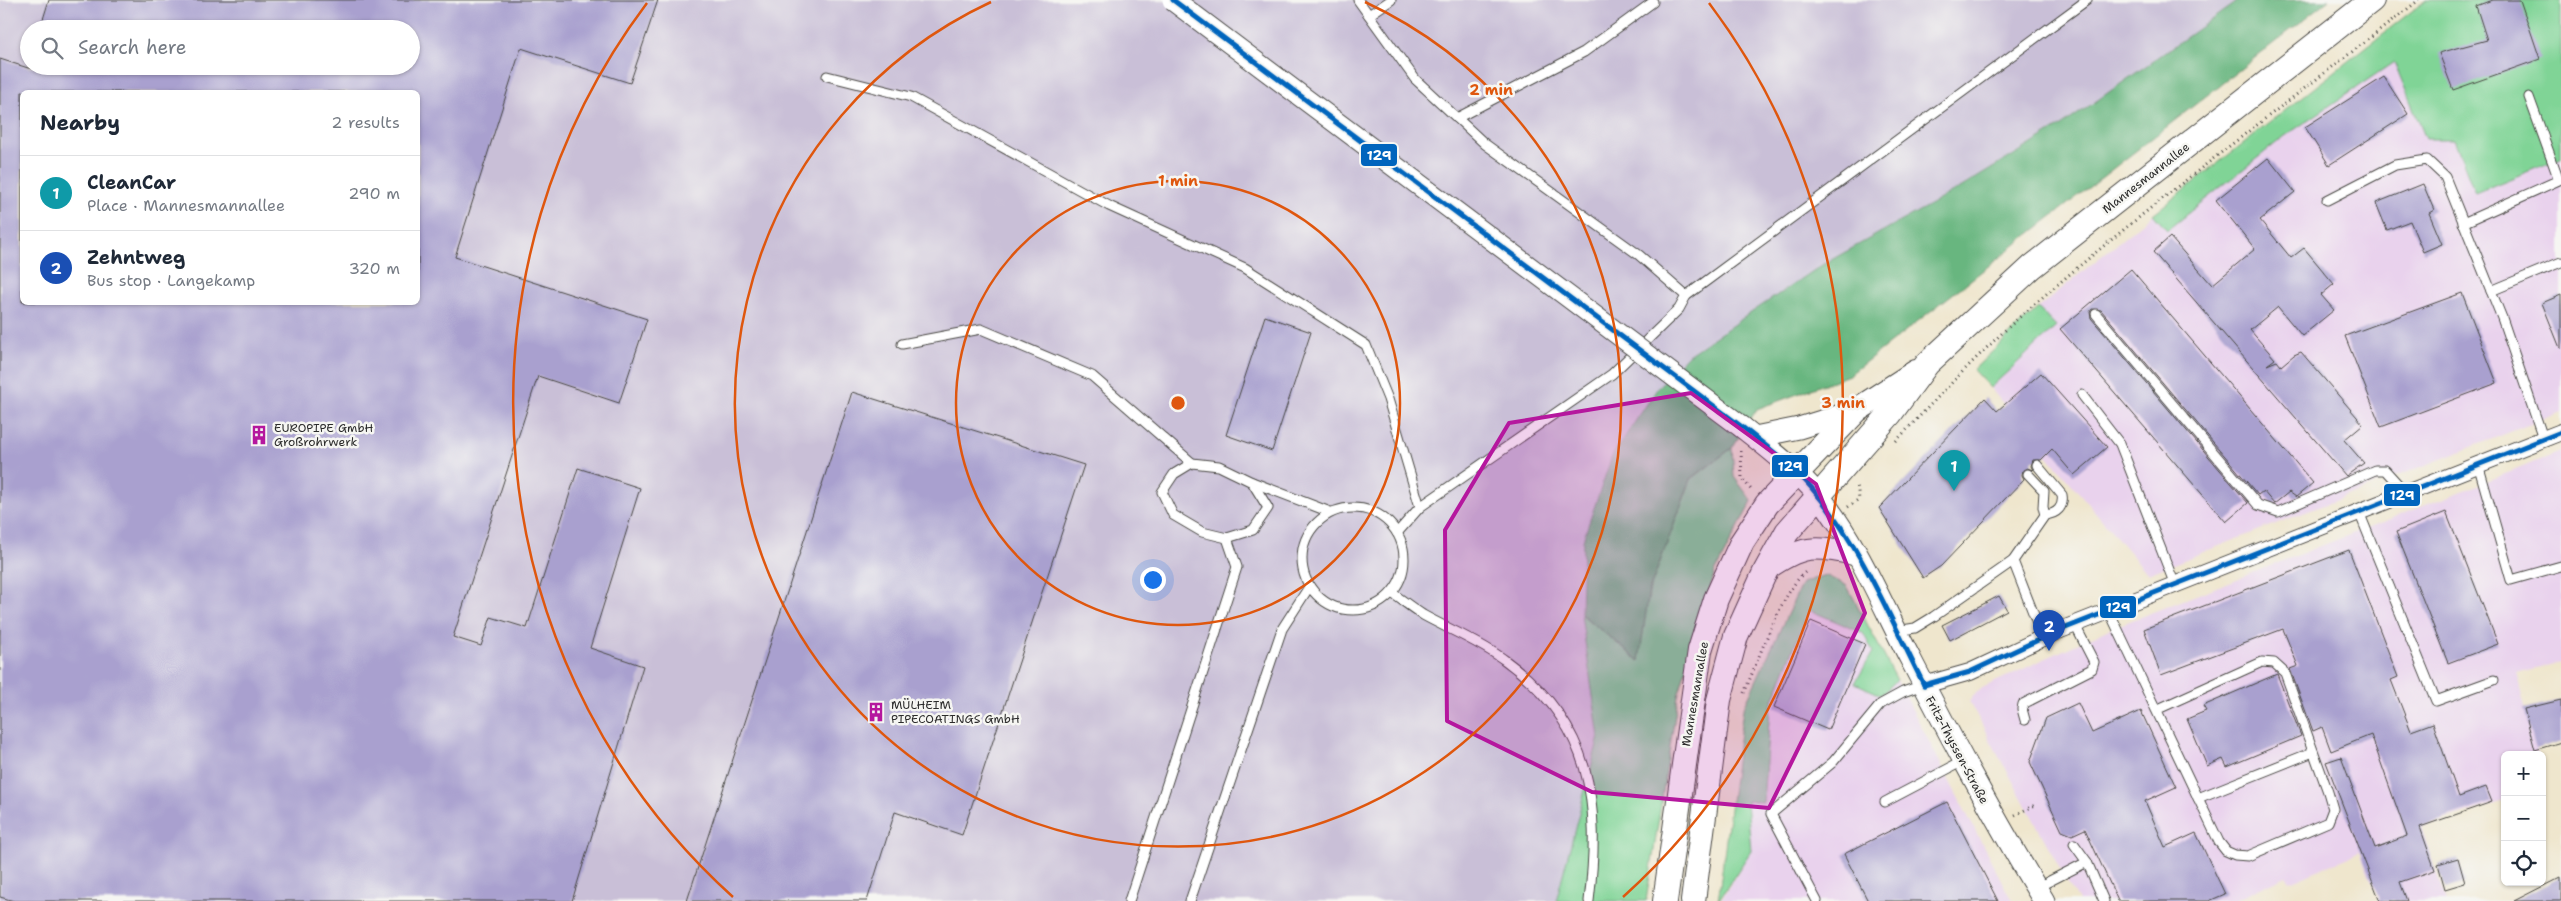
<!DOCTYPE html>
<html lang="en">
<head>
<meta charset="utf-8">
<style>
  body { margin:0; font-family:"Shantell Sans",sans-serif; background:#f6f6f7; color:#1f2937 }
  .controls { position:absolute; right:15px; bottom:15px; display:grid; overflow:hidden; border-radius:8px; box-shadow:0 1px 4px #0004 }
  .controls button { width:45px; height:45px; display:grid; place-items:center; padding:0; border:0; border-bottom:1px solid #e0e1e3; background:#fff; color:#1f2937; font:25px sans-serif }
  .you { position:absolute; left:1152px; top:579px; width:18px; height:18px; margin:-12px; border:4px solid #fff; border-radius:50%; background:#1a73e8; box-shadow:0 0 0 8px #1a73e833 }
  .badge { display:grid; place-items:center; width:32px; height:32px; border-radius:50%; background:#0f766e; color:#fff; font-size:16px; font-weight:700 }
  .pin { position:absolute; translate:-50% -41px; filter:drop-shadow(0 1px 2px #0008) }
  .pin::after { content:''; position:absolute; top:26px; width:18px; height:15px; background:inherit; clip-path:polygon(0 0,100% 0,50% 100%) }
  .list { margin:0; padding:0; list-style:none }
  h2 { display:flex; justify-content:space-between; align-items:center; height:65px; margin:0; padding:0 20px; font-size:21px }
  h2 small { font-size:16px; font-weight:400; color:#747a83 }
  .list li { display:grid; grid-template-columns:32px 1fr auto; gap:15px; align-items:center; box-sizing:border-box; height:75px; padding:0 20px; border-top:1px solid #e0e1e3 }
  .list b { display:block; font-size:19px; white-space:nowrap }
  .list p { margin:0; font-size:16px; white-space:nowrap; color:#747a83 }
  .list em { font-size:16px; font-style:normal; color:#747a83 }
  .icon { flex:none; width:28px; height:28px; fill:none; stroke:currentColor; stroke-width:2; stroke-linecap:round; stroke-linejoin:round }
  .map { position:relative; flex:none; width:2561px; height:901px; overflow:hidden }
  .search { position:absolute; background:#fff; box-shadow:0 1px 4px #0004; left:20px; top:20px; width:400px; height:55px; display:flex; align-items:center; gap:12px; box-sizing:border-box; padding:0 18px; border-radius:28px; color:#747a83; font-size:19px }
  .panel { position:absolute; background:#fff; box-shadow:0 1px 4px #0004; left:20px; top:90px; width:400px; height:215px; border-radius:8px }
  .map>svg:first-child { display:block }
  .built { fill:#e9d2ed }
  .industrial { fill:#c9bfd7; fill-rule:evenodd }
  .green { fill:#80d496; stroke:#568060 }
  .forest { fill:#68b67f; stroke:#4a7055 }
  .building { fill:#a9a0cf; fill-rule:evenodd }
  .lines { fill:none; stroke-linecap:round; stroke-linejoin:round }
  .service-casing { stroke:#484743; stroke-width:11 }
  .minor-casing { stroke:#484743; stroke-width:18 }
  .tertiary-casing { stroke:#484743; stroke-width:23 }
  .secondary-casing { stroke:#484743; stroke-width:26 }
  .path { stroke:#484743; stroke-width:3; stroke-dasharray:1 4; stroke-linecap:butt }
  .service { stroke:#fff; stroke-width:9 }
  .minor { stroke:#fff; stroke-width:16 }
  .tertiary { stroke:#fff; stroke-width:21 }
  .secondary { stroke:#fff; stroke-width:24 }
  .tertiary-bridge-casing { stroke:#484743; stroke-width:23; stroke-linecap:butt }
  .tertiary-bridge { stroke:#fff; stroke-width:21 }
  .bus-1-casing { stroke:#f6f6f2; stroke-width:9 }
  .bus-1 { stroke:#0065bd; stroke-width:5 }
  .marked { fill:#b5179e; fill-opacity:0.2; stroke:#b5179e; stroke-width:4; stroke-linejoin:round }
  .ring { fill:none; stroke:#df570e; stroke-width:2.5 }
  .labels { text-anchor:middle; stroke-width:5; stroke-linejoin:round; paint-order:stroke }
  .street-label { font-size:12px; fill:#2b2b2b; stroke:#f6f6f2 }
  .poi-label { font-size:12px; fill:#2b2b2b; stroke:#f6f6f2; text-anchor:start }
  .centre { fill:#df570e; stroke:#f6f6f2; stroke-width:2.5 }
  .ring-label { font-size:15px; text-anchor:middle; font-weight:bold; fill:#df570e; stroke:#f6f6f2; stroke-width:5; stroke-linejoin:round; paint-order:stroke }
  .line-badge { stroke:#f6f6f2; stroke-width:2 }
  .badge-label { font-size:14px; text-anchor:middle; font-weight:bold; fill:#fff }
</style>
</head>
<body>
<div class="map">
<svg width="2561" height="901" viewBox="0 0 2561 901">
  <rect width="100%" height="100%" fill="#f6f6f2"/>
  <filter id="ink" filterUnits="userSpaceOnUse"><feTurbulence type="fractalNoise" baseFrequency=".02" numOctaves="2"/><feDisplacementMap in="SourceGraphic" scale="10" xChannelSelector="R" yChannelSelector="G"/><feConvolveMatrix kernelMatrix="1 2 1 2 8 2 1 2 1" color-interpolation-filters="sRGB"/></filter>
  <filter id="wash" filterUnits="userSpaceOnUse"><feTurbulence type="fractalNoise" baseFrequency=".0096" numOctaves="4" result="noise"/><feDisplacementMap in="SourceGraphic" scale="20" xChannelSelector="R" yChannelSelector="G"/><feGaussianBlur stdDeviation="1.12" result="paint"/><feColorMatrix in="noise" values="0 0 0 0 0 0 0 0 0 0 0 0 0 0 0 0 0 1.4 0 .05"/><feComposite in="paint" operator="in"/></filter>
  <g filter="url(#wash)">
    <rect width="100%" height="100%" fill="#efe6cd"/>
    <g class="built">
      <path d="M2394,61L2426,139H2454L2475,193L2561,158V412L2148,574L1990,388L2055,327L2038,308L2153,214L2167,229L2285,136Z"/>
      <path d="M2561,452V662L2516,673L2537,755H2505V801L2421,827L2446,901H2379L2360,852L2290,882L2286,876L2233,901H2078L1969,701L1980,689L2107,630Z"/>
      <path d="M1809,609L1863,633L1873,652L1855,683L1881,695L1897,680L2012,901H1720L1751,851L1747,801L1763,802L1770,708Z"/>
    </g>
    <path class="industrial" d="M0,0H2239L2061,126L1960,188L1583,540L1581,614L1599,737L1608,901H0ZM29,29H411V66H29ZM22,92H418V302H22Z"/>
    <g class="green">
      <path d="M2426,0H2561V158L2475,193L2454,139H2426L2394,62L2285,136L2167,230L2153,214Z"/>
      <path d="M2038,308L2056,327L1990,388L1973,370Z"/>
      <path d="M1732,448L1734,477L1752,501L1715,572L1678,696L1646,901H1556L1599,737L1581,614L1637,659L1649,591L1691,479Z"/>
      <path d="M1825,575L1847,586L1897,680L1881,695L1855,683L1873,652L1863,633L1809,610L1770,708L1763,802L1747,801L1751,851L1718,901L1743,709L1802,583Z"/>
    </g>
    <path class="forest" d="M2239,0H2329L1849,375L1757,409L1732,448L1691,479L1649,591L1639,661L1581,614L1583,540L1612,456L1659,386L1688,355L1822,265L1960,188L2061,126Z"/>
    <g id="blocks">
      <g class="building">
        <path d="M49,0H658L630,83L521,48L455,257L647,319L619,403L538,376L453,637L481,646L491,617L527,628L578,468L640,488L590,648L643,666L572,901H14L0,897V59L28,68L411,66V29H40ZM22,92H418V302H22Z"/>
        <path d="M2492,0H2520L2540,59L2453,90L2439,53L2487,40L2476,6Z"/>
        <path d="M2384,77L2408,114L2329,165L2305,127Z"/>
        <path d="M2268,158L2295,192L2260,220L2291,258L2304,248L2334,284L2321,295L2334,310L2302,336L2278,307L2250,330L2275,359L2267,365L2277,361L2281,366L2294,355L2301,352L2363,424L2344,440L2364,463L2346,476L2153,252L2170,237L2212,285L2255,249L2216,200Z"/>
        <path d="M2423,184L2434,210L2429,213L2442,244L2423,252L2410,221L2387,230L2376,203Z"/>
        <path d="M2131,269L2313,483L2296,497L2289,492L2274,504L2263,491L2258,495L2101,310L2092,309L2090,312L2091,318L2248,503L2226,522L2060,329Z"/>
        <path d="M2462,293L2497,383L2381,427L2345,336Z"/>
        <path d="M2561,295V348H2560L2542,303Z"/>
        <path d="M1265,316L1311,332L1272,451L1226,435Z"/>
        <path d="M2041,373L2107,447L2074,475L2052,449L2041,460H2033L2031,466L2033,470L2027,468L2023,470L2022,475L2024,479L1941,566L1923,578L1879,508L1985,398L1997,411Z"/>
        <path d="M852,392L1084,465L962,835L895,812L867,901H687Z"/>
        <path d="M2446,512L2498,644L2448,663L2396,532Z"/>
        <path d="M2349,550L2398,677L2391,680L2411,731L2433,723L2459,797L2486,787L2492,802L2420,827L2435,870L2400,882L2407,901H2380L2326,762L2341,757L2375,848L2407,836L2371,735L2331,751L2322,727L2313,731L2290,669L2298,666L2283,629L2161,675L2144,629Z"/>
        <path d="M1999,596L2007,610L1950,640L1942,625Z"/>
        <path d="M1811,621L1865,644L1828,730L1774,707Z"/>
        <path d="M2277,674L2301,736L2227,767L2223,759L2207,766L2187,719L2206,711L2203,706Z"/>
        <path d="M2561,700V742L2535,750L2524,709Z"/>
        <path d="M2078,703L2092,733L2141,711L2176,787L2145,801L2165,847L2196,833L2225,894L2209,901H2118L2085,829L2072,835L2062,831L2030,762L2046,718Z"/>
        <path d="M1947,802L1998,901H1868L1844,854Z"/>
        <path d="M2458,858L2465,883L2445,889L2438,864Z"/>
        <path d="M2561,877V901H2514Z"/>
      </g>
    </g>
  </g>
  <g filter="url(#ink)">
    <use href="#blocks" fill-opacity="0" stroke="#484743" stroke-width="1"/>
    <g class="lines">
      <defs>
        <g id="service">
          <path d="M1358,0L1415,79L1485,144L1639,255L1686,296L1679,309L1612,374L1420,507L1397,533"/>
          <path d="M1369,15L1391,0"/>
          <path d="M827,76L911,97L1109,206L1245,268L1366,345L1388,399L1420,507"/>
          <path d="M1457,118L1584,52L1653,2"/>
          <path d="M2327,200L2395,165L2427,160L2445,177L2502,318L2543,438"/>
          <path d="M2463,223L2559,180L2529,97"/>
          <path d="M2491,291L2561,262"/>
          <path d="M1686,296L2087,0"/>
          <path d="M2096,314L2258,505L2278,512L2375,470H2385L2406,493"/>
          <path d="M902,344L981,329L1092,376L1192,463"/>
          <path d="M2082,395L2120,444L2175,585"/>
          <path d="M1192,463L1219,466L1252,482L1268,508L1253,530L1227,538L1202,532L1173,515L1162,492L1174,474Z"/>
          <path d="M2478,464L2511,580L2561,566"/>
          <path d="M2037,465L2062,495C2064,507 2057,514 2045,515"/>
          <path d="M2028,474L2044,491L2043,507L2045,515"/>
          <path d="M1252,482L1330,512"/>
          <circle cx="1353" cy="559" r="51"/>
          <path d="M2359,512L2436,701L2494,680"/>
          <path d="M2013,561L2043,638"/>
          <path d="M1392,593C1402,600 1412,608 1423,615C1450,630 1481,642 1506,661C1592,724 1601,802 1589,901"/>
          <path d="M2109,611L2219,842L2226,851L2235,855L2248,856L2328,822L2333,809L2328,792L2285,673L2274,663L2262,662L2156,710"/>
          <path d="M1896,631L1915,628L1933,617L2013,561L2045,515"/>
          <path d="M2025,720L2022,709L2023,704L2092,669L2094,662L2075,625"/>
          <path d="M2198,798L2313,752"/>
          <path d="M1885,802L1963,761"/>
          <path d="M2074,844L2087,862L2104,901"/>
          <path d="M2036,888L2087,862"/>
          <path d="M1129,901L1237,567L1227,538"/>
          <path d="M1190,901L1282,629L1309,587"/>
          <path d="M1817,901L1771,814L1833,762L1881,704L1903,692L1923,685"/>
        </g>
        <path id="minor" d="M1924,685L1970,672L2053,633L2561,432"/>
        <g id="tertiary">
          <path d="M1742,427C1768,448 1796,469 1818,495C1857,543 1882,605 1911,660C1953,742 1996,822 2044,901"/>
          <path d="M1755,437L1799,428L1857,410"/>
          <path d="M1766,570C1802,545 1814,545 1856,555"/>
        </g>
        <g id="secondary">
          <path d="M1665,901L1700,650L1716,599L1742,542L1767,504L1857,410L1916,372"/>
          <path d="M1693,901L1719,700L1736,636L1766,570L1787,532L1890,414L1927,364L2032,267L2372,0"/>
        </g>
      </defs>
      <use href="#service" class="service-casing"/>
      <use href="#minor" class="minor-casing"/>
      <use href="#tertiary" class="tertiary-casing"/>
      <use href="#secondary" class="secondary-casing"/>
      <g class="path">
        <path d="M1896,441C1937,398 1978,354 2022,315C2149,204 2286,104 2419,0"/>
        <path d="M1741,451L1742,478L1752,491"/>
        <path d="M1848,507L1859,499L1857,484"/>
        <path d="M1744,693C1756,666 1784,585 1807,571"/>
        <path d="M2015,815L2035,805"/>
      </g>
      <use href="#service" class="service"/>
      <use href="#minor" class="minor"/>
      <use href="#tertiary" class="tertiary"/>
      <use href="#secondary" class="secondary"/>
      <defs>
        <path id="tertiary-bridge" d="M1173,0L1742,427"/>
      </defs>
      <use href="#tertiary-bridge" class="tertiary-bridge-casing"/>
      <use href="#tertiary-bridge" class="tertiary-bridge"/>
      <defs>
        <g id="bus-1">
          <path d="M1173,0L1742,427C1766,446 1791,464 1811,487C1861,545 1890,618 1924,685"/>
          <path d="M1924,685L1970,672L2053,633L2561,432"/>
        </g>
      </defs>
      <use href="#bus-1" class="bus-1-casing"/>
      <use href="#bus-1" class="bus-1"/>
    </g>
  </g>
  <path class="marked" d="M1691,393L1816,484L1865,613L1769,808L1592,792L1447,721L1445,530L1509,423Z"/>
  <g class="ring">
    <circle cx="1178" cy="403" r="222"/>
    <path d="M1365 2A443 443 0 1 1 991 2"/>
    <path d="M733 897A665 665 0 0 1 647 3M1709 3A665 665 0 0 1 1623 897"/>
  </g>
  <defs>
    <symbol id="building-bare" viewBox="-9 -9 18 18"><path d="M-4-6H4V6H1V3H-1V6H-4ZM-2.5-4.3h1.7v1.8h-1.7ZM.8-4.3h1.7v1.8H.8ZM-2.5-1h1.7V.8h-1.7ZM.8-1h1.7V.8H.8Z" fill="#b5179e" stroke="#f6f6f2" stroke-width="2.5" paint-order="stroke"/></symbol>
  </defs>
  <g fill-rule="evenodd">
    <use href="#building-bare" x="245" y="421" width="28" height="28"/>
    <use href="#building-bare" x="862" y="698" width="28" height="28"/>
  </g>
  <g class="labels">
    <g class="street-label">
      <text transform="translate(2146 178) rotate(-38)" y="4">Mannesmannallee</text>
      <text transform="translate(1695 694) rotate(-80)" y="4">Mannesmannallee</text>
      <text transform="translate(1957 750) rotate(62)" y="4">Fritz-Thyssen-Straße</text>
    </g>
    <g class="poi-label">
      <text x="274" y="432">EUROPIPE GmbH<tspan x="274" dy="14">Großrohrwerk</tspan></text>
      <text x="891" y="709">MÜLHEIM<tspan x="891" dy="14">PIPECOATINGS GmbH</tspan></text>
    </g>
  </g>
  <circle cx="1178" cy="403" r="8" class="centre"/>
  <g class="ring-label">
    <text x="1491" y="95">2 min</text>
    <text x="1178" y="186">1 min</text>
    <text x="1843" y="408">3 min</text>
  </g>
  <g class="line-badge">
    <rect x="1360" y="143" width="38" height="24" rx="5" fill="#0065bd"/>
    <rect x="1771" y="454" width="38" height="24" rx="5" fill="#0065bd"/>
    <rect x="2383" y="483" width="38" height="24" rx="5" fill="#0065bd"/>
    <rect x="2099" y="595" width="38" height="24" rx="5" fill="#0065bd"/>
  </g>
  <g class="badge-label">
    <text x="1379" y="160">129</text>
    <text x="1790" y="471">129</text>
    <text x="2402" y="500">129</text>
    <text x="2118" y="612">129</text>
  </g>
</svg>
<div class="controls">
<button>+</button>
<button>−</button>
<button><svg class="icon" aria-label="locate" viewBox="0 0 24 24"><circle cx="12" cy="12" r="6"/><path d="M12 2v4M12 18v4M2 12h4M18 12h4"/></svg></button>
</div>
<div class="you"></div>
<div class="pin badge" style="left:1954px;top:491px;background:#0f9aa8">1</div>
<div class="pin badge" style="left:2049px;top:651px;background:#1a4fb4">2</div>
<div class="search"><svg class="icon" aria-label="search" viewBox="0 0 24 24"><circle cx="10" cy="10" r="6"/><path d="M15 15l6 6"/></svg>Search here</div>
<section class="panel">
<h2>Nearby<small>2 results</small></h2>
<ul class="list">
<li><span class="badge" style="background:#0f9aa8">1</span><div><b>CleanCar</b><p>Place · Mannesmannallee</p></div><em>290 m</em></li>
<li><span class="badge" style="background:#1a4fb4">2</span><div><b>Zehntweg</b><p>Bus stop · Langekamp</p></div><em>320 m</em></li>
</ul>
</section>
</div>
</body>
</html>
